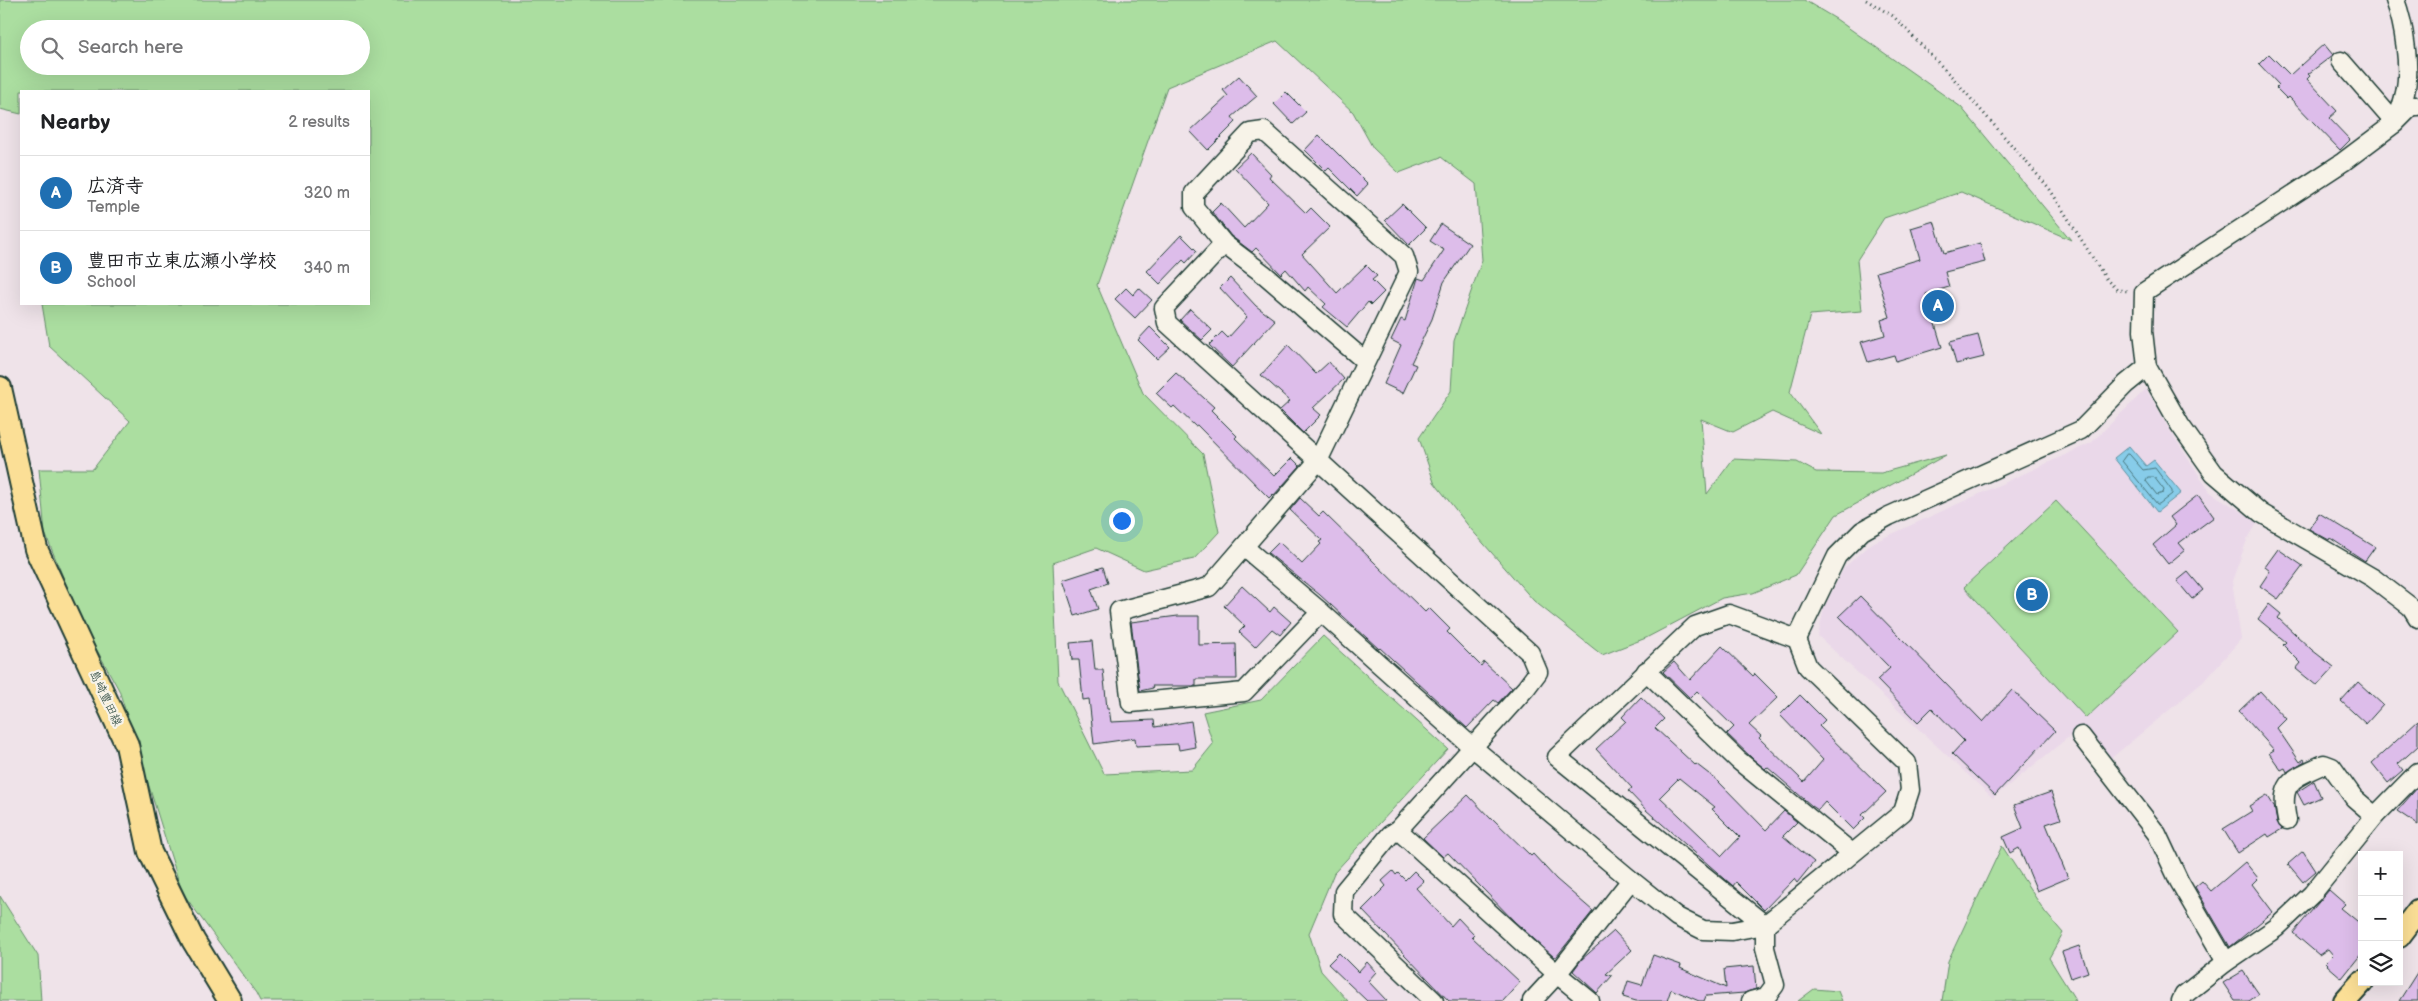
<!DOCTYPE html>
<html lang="en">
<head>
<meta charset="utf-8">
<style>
  body { margin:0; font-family:"Balsamiq Sans","Klee One",sans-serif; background:#f6f6f6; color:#202124 }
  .controls { position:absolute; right:15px; bottom:15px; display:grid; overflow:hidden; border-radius:0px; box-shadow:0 5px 20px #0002 }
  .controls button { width:45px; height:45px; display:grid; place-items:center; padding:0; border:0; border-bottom:1px solid #e0e0e0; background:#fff; color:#202124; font:25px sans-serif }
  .you { position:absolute; left:1121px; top:520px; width:18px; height:18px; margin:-12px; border:4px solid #fff; border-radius:50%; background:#1a73e8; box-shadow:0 0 0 8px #1a73e833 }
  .badge { display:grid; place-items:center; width:32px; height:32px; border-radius:50%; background:#1f6fb2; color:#fff; font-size:16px; font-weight:700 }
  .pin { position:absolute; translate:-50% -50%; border:2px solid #fff; box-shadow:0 1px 5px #0006 }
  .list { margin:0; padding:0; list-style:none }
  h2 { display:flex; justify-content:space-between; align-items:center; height:65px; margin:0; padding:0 20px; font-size:21px }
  h2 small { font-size:16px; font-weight:400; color:#757577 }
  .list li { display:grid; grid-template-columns:32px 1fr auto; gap:15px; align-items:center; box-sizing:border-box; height:75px; padding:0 20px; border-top:1px solid #e0e0e0 }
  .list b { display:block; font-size:19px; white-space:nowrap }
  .list p { margin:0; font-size:16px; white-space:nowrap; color:#757577 }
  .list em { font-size:16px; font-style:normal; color:#757577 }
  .icon { flex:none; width:28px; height:28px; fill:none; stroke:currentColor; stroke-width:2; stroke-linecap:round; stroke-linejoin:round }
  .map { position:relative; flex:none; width:2418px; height:1001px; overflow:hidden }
  .search { position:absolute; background:#fff; box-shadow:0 5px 20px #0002; left:20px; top:20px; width:350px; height:55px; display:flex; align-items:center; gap:12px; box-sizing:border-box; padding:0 18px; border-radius:28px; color:#757577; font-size:19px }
  .panel { position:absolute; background:#fff; box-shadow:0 5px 20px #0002; left:20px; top:90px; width:350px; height:215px; border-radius:0px }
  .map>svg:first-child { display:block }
  .built { fill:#ead8e9 }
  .green { fill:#abdea0; stroke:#658e6a; fill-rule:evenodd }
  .water { fill:#87cce9; stroke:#5d93a1 }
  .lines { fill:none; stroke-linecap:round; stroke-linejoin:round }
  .shore { stroke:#49767c; stroke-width:1 }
  .building { fill:#ddbdea; stroke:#1f3d34; fill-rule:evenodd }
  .minor-casing { stroke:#1f3d34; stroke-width:21 }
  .major-casing { stroke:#1f3d34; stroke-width:26 }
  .path { stroke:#1f3d34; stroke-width:3; stroke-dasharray:1 4; stroke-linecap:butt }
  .minor { stroke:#f7f3e8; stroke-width:18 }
  .major { stroke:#fbdf96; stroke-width:22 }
  .labels { text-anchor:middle; stroke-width:4.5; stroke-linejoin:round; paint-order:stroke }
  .street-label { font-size:12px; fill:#1f3d34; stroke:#f7f3e8 }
</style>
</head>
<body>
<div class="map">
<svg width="2418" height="1001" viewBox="0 0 2418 1001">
  <rect width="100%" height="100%" fill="#efe3e9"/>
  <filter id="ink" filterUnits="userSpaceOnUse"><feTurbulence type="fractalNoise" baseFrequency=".02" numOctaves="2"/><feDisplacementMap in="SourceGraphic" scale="10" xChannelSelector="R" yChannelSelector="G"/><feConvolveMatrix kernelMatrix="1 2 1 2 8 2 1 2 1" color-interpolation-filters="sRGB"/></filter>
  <g filter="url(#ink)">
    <path class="built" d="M2146,389L2167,426L2210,492L2258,522L2247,540L2232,581L2241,639L2203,682L2109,760L2081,727L1993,798L1818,636L1824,608L1844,568L1870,544L2091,443Z"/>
    <g class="green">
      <path d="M0,0H1804L1836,19L1961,107L2071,240L1961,192L1884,218L1857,260L1862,311L1810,315L1790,392L1821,434L1772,412L1733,432L1701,419L1707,494L1733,459L1797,462L1816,472L1881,473L1946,455L1836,515L1796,575L1753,593L1722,598L1646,638L1602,655L1534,601L1470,528L1434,482L1419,438L1451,391L1454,341L1482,260L1476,184L1441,157L1399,173L1373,148L1353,112L1277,41L1167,87L1097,285L1143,393L1203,454L1219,532L1194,559L1144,570L1096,548L1053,563L1058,681L1104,774L1192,770L1213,744L1203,712L1261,700L1323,636L1448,749L1334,873L1309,933L1321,971L1348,1001H260L256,993L182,892L119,690L82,623L45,533L39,469H93L130,421L49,346L42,304H369V91H21V114L0,109ZM29,29H361V66H29Z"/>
      <path d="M2056,501L2178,632L2086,718L1964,587Z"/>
      <path d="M2002,846L2045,912L2063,933L2049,958L2076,1001H1942L1948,961Z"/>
      <path d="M0,896L38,956L41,1001H0Z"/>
      <path d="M1814,989L1838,991L1842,1001H1798Z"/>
    </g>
    <path class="water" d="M2129,446L2146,466L2154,460L2181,493L2157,512L2114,458Z"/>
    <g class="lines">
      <g class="shore">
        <path d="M2127,454L2130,455L2143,470L2155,468L2172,491V494L2159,504H2157L2122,461Z"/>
        <path d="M2148,477H2154L2164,490L2163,493L2157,495L2146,481Z"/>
      </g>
    </g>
    <g class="building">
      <path d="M2324,44L2333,55L2308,74L2310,76L2307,79L2337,111L2329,118L2350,140L2340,150L2289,97L2287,99L2276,88L2279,85L2259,64L2269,54L2290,75Z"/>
      <path d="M1239,76L1257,96L1232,117L1236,122L1208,150L1190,131L1228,96L1223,90Z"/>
      <path d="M1286,92L1306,112L1293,124L1274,104Z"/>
      <path d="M1319,135L1368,184L1357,196L1329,168L1326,171L1305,150Z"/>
      <path d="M1251,153L1271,174L1269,177L1306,213L1311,208L1330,227L1302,254L1337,293L1366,265L1377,276L1372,280L1384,292L1371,305L1368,302L1347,327L1323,307L1326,304L1308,287L1305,291L1286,269L1281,274L1256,248L1252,252L1231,236L1212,212L1221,203L1244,228L1268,203L1235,168Z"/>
      <path d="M1402,204L1426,228L1409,245L1385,220Z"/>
      <path d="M1934,221L1944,253L1980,243L1985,262L1945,272L1949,287L1926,294L1942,347L1896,361L1894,355L1868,362L1861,342L1885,335L1881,320L1890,317L1876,272L1920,259L1911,228Z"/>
      <path d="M1441,224L1470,244L1444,282L1432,319L1411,363L1416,365L1403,393L1384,384L1401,345L1391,340L1401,319L1405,321L1418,278L1424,280L1444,250L1430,241Z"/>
      <path d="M1181,235L1197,251L1186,263L1183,260L1160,284L1147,271Z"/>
      <path d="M1230,278L1256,306L1275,320L1232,367L1209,345L1222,332L1228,338L1247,317L1220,288Z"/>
      <path d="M1126,288L1133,295L1139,288L1152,300L1135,318L1115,299Z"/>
      <path d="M1190,309L1212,330L1202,340L1180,320Z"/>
      <path d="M1150,327L1170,347L1157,359L1138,340Z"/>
      <path d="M1978,335L1984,357L1956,364L1950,342Z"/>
      <path d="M1288,345L1316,374L1329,362L1344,379L1313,408L1321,415L1303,433L1280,410L1290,401L1261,375Z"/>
      <path d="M1176,373L1214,407L1211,410L1237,436L1235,438L1274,476L1292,458L1300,466L1274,495L1273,494L1269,498L1197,425L1195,426L1174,406L1172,408L1156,393Z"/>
      <path d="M2198,495L2214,517L2179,543L2185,550L2168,564L2153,545L2176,525L2170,517Z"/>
      <path d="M1300,498L1319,516L1323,512L1425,612L1429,608L1450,629L1447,632L1481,666L1484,662L1512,688L1498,703L1494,700L1467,728L1380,648L1379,649L1320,595L1268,553L1279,542L1302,564L1321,544L1319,542L1322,540L1290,510Z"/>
      <path d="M2319,513L2375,547L2365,561L2330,538L2329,540L2309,529Z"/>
      <path d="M2278,549L2303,566L2278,599L2260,586L2270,571L2265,567Z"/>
      <path d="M1103,567L1108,583L1091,589L1098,609L1075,616L1063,580Z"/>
      <path d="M2188,572L2203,590L2192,599L2177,581Z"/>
      <path d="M1242,586L1270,612L1274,607L1291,622L1280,635L1272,629L1255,647L1239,632L1245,626L1224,606Z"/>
      <path d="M1860,596L1983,722L2012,690L2055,731L1995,795L1952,754L1964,741L1932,708L1918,722L1877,680L1890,668L1839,616Z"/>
      <path d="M2269,604L2281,614L2278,618L2312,650L2334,667L2317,686L2296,669L2301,663L2283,645L2286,642L2258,619Z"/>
      <path d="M1178,616H1199V645L1236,644L1237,679H1196V686H1152L1153,688L1140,691L1131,622Z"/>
      <path d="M1092,641L1095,670H1103L1107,708H1109L1111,722L1154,720L1155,727L1191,721L1195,747L1179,750L1178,744L1136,746L1135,738L1094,744L1089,699L1083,700L1079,660H1072L1070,643Z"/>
      <path d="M1722,646L1753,676L1755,674L1778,697L1749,725L1761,736L1759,738L1804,782L1823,760L1780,715L1800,695L1825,720L1819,726L1886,792L1862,815L1865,818L1853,830L1825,802L1818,810L1812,806L1767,767L1765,769L1753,759L1727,734L1734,727L1697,691L1690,698L1663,672L1674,662L1690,680Z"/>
      <path d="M2358,682L2383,705L2366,724L2341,701Z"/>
      <path d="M2260,691L2286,719L2277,728L2300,762L2304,759L2305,761L2287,772L2285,768L2281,770L2269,753L2274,750L2239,711Z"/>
      <path d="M1641,697L1664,719L1655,728L1695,765L1696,764L1718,781L1766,830L1784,811L1797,822L1783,836L1814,862L1797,883L1794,879L1764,910L1736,882L1733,886L1646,810L1628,791L1632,788L1596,749L1626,721L1622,717ZM1679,778L1715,807L1712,809L1740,837L1722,856L1660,797Z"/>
      <path d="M2418,721V746L2398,764L2403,770L2388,783L2372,763Z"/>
      <path d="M2314,781L2321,797L2304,805L2297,792Z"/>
      <path d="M2418,787V825L2397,811Z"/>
      <path d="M2051,792L2061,819L2046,824L2068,878L2037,891L2019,848L2010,853L2003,837L2023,828L2014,805Z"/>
      <path d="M1468,795L1492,820L1493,819L1531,856L1533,854L1556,879L1593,911L1557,956L1554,957L1515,922L1448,853L1443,857L1423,838Z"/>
      <path d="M2267,795L2274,806L2277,822L2282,829L2269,837L2267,834L2238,853L2223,829L2252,811L2249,806Z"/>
      <path d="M2303,851L2316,871L2303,882L2288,864Z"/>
      <path d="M2245,862L2258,878L2252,884L2273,912L2230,947L2195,887L2202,881L2211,891Z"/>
      <path d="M1393,871L1396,875L1398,873L1405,880L1414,871L1424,881L1416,888L1451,926L1458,918L1474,935L1472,937L1520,982L1503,1001H1449L1362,910L1386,886L1382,881Z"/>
      <path d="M2329,890L2345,904L2341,908L2362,925V953L2342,978L2327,965L2328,964L2326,962L2333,955L2328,949L2319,955L2293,933Z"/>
      <path d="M1614,931L1632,950L1606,974L1612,976L1597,993L1573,971L1581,960Z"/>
      <path d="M2079,946L2088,972L2071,978L2062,952Z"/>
      <path d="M1339,953L1358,972L1367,962L1376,972L1368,981L1387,1001H1367L1328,964Z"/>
      <path d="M1653,955L1681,965L1680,968L1726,988L1724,969L1754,966L1756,989L1744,993L1706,996L1704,1001H1699L1671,989L1667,1001H1636L1623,997L1628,981L1642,985Z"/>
      <path d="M2243,971L2259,994L2249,1001H2235L2223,983Z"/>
      <path d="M2418,971V1001H2399Z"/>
    </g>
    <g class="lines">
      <defs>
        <g id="minor">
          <path d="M2395,0C2404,24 2411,68 2405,93C2403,102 2400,111 2397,119"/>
          <path d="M2341,61L2395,123"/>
          <path d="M2418,106H2412L2395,123L2343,162L2144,292L2143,331L2147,367L2180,425L2214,473L2261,513L2373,578L2411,607L2418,618"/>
          <path d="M1224,244L1164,308L1167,323L1530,653L1538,672L1526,688L1398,830L1390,835L1344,891L1343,914L1434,1001"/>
          <path d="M1244,547L1321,612L1471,746L1631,880L1677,917L1703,930L1732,931L1765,925L1903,812L1910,790L1907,763L1808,667L1797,639L1729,614L1695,626L1557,757L1765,925"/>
          <path d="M1321,612L1244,692L1131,703L1119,611L1209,587L1318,461L1409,272L1404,256L1264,131L1250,133L1194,193V207L1224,244L1265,275L1365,361"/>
          <path d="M1797,639L1837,556L1862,531L1889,516L2081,430L2126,384L2147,367"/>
          <path d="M1646,671L1738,760L1852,853"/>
          <path d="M2081,736L2157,834L2179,881L2226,962"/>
          <path d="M2287,820C2279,781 2292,779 2324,764L2332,767L2354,798L2375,816"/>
          <path d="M1398,830L1557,974L1590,1001"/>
          <path d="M1532,1001L1557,974L1631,880"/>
          <path d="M1751,1001L1766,997L1775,985L1765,948V925"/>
          <path d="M2181,1001L2184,995L2226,962L2276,928L2312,894L2375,816L2418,772"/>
        </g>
        <g id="major">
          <path d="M0,388L36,549L127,745L150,852L193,940L230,1001"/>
          <path d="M2399,936L2418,911"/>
          <path d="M2345,1001L2362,982"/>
        </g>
      </defs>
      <use href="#minor" class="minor-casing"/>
      <use href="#major" class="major-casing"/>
      <path class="path" d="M1866,0L1893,16L1952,77L2049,188L2106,279L2117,290L2129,291"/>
      <use href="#minor" class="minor"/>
      <use href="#major" class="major"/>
    </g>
  </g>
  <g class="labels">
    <g class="street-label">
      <text transform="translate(106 698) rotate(65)" y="4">島崎豊田線</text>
    </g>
  </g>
</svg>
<div class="controls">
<button>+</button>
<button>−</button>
<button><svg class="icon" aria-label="layers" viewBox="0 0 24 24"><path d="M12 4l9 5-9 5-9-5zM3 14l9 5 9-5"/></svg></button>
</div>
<div class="you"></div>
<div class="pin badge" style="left:1938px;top:306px">A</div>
<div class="pin badge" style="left:2032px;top:595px">B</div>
<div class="search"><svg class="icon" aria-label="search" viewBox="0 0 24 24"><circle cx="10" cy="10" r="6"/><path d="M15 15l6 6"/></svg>Search here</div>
<section class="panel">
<h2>Nearby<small>2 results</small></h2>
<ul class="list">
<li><span class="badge">A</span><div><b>広済寺</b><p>Temple</p></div><em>320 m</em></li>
<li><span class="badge">B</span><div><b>豊田市立東広瀬小学校</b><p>School</p></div><em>340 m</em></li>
</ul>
</section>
</div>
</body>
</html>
